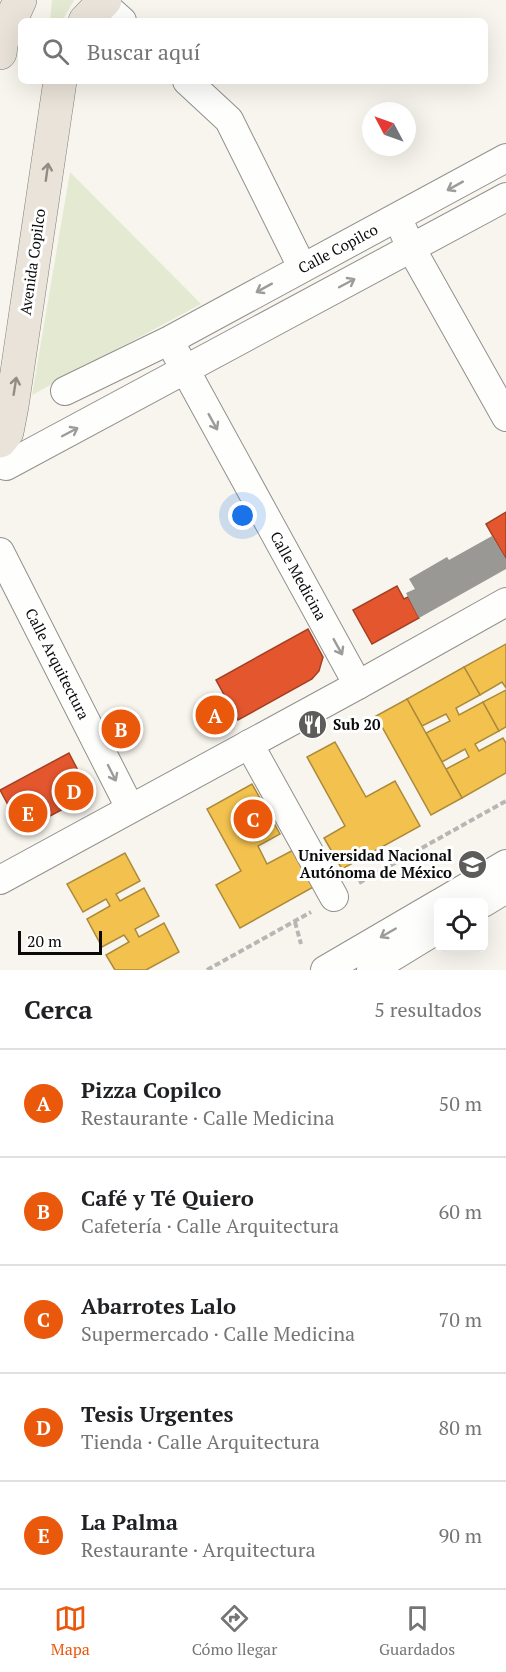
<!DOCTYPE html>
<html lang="es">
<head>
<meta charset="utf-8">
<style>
  body { margin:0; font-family:"PT Serif",serif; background:#f2f2f2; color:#202124 }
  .controls { position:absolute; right:18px; bottom:18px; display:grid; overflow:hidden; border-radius:9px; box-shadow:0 6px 24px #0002 }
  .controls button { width:54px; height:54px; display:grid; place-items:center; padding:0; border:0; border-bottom:2px solid #e0e0e0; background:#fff; color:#202124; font:30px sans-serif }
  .compass { position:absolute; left:362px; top:102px; width:54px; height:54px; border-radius:50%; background:#fff; box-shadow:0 6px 24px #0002; rotate:311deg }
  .scale { position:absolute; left:18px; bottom:15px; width:84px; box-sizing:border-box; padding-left:6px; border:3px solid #0a0a0a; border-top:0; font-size:16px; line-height:21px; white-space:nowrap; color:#0a0a0a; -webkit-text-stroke:4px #fff; paint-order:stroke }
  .you { position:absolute; left:243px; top:516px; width:21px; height:21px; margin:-15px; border:4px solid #fff; border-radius:50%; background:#1a73e8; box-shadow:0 0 0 9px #1a73e833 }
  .badge { display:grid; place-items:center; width:39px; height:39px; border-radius:50%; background:#ea580c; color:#fff; font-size:20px; font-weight:700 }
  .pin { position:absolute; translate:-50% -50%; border:3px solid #fff; box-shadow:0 2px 6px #0006 }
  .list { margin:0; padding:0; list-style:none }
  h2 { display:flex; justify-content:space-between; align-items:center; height:78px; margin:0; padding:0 24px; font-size:26px }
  h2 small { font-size:20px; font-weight:400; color:#757577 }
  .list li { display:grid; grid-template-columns:39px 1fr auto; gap:18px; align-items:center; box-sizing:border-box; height:108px; padding:0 24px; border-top:2px solid #e0e0e0 }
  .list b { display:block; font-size:22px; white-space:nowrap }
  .list p { margin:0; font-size:20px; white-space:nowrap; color:#757577 }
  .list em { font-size:20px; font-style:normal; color:#757577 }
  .icon { flex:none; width:33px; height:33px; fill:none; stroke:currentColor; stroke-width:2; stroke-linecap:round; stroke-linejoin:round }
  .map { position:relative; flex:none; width:506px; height:970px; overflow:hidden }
  .search { position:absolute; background:#fff; box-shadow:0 6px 24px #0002; left:18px; right:18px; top:18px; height:66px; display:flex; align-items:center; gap:15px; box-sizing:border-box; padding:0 21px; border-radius:9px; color:#757577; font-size:22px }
  .sheet { height:618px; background:#fff }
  nav { display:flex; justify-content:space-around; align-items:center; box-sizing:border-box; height:84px; border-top:2px solid #e0e0e0; background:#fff; font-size:16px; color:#757577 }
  nav a { display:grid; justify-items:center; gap:3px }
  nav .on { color:#ea580c }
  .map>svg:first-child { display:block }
  .green { fill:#e3ead1 }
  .homes { fill:#f2c14e; stroke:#ac8a3a; stroke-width:1.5 }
  .shops { fill:#e4572e; stroke:#a34023; stroke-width:1.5 }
  .building { fill:#9a9894 }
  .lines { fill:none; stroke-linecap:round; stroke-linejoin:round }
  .minor-casing { stroke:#91908d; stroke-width:30 }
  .major-casing { stroke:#7e7d7a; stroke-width:34 }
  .path { stroke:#b7b6b5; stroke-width:4; stroke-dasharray:6 3; stroke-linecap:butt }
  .minor { stroke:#fefefc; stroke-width:28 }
  .major { stroke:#e9e3d9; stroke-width:33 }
  .oneway { stroke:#908c86 }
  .oneway2 { stroke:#9c9c9b }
  .labels { text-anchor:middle; stroke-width:6; stroke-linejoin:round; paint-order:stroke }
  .street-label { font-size:15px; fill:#0a0a0a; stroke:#fff }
  .poi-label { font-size:15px; font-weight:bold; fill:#0a0a0a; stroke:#fff; text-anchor:start }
</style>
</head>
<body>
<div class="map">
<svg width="506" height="970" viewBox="0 0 506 970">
  <rect width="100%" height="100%" fill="#f8f5ee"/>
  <g class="green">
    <path d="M52,0H74L62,21H50Z"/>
    <path d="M70,172L201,304L32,395Z"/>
  </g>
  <g class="homes">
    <path d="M506,644V688L502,682L480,695L464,667Z"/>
    <path d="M464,667L480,695L456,708L459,715L483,702L499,731L475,744L479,751L503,738L506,743V773L462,798L446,769L469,757L465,749L442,762L426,733L450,721L446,714L422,726L407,699Z"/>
    <path d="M506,690V727L499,731L483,702Z"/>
    <path d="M407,699L462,798L431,815L376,716Z"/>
    <path d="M335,742L366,797L395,781L420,826L342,869L324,838L345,826L307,757Z"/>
    <path d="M252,784L280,834L258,846L267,864L297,848L317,885L240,928L216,885L241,871L207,809Z"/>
    <path d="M125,853L140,881L116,894L120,901L144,888L159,916L135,929L139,937L164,923L179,952L146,970H115L106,955L129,942L124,935L102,947L87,919L110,906L106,899L83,912L67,884Z"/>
  </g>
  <g class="shops">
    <path d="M506,512V559L486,524Z"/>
    <path d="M397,586L404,599L408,597L419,618L372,644L353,610Z"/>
    <path d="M308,629L323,657L319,671L312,679L238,720L216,680Z"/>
    <path d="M69,753L85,784L80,800L22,831L0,790Z"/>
  </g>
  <path class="building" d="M492,536L506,559V569L419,618L406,593L415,589L409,579L447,557L449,560Z"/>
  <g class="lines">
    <defs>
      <g id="minor">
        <path d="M102,3L122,21"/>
        <path d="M187,81L229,120L302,267"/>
        <path d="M403,230L411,248L506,417"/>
        <path d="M176,353L358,685"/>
        <path d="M65,391L170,340L506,158"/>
        <path d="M0,464L6,466L506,197"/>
        <path d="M0,552L130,808"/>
        <path d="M249,744L334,897"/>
        <path d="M0,880L358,685L506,602"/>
        <path d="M440,903L506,864"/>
        <path d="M483,903L506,889"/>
        <path d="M325,970L438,904"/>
        <path d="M371,970L438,929"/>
      </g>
      <g id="major">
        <path d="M85,21L105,0"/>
        <path d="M0,53L2,40L20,0"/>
        <path d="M0,441L7,432L12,406L60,81"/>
      </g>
    </defs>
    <use href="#minor" class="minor-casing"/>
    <use href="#major" class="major-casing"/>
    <g class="path">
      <path d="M359,883L506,801"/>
      <path d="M295,922L301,944"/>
      <path d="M207,970L311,912"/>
    </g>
    <use href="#minor" class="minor"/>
    <use href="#major" class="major"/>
  </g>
  <defs><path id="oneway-shaft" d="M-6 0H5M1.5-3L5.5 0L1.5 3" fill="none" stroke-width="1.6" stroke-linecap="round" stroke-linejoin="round" transform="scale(1.5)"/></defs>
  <g class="oneway">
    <use href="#oneway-shaft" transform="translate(47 172) rotate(-82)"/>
    <use href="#oneway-shaft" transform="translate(15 386) rotate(-81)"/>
  </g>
  <g class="oneway2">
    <use href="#oneway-shaft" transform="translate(455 186) rotate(151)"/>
    <use href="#oneway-shaft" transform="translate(347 283) rotate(-28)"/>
    <use href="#oneway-shaft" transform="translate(264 288) rotate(151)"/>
    <use href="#oneway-shaft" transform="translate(213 422) rotate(61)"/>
    <use href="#oneway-shaft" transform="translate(70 432) rotate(-28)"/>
    <use href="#oneway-shaft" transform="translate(338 647) rotate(61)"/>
    <use href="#oneway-shaft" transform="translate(112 773) rotate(63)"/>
    <use href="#oneway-shaft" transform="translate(388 933) rotate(150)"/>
  </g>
  <defs>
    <symbol id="restaurant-disc" viewBox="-11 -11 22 22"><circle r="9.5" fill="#5d5c5a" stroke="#fff"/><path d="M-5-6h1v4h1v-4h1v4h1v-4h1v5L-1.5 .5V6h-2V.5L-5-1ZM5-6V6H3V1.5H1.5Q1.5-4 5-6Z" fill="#fff"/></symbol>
    <symbol id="university-disc" viewBox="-11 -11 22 22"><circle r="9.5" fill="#5d5c5a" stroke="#fff"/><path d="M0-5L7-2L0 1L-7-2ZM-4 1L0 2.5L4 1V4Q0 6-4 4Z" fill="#fff"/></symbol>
  </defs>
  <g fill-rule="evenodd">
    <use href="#restaurant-disc" x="296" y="708" width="33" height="33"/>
    <use href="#university-disc" x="456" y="848" width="33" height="33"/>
  </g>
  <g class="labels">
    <g class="street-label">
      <text transform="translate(338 249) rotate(-28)" y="5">Calle Copilco</text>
      <text transform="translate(33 262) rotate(-82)" y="5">Avenida Copilco</text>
      <text transform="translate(298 576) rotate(61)" y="5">Calle Medicina</text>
      <text transform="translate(57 664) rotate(63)" y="5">Calle Arquitectura</text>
    </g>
    <g class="poi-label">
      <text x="333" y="730">Sub 20</text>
      <text x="452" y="861" text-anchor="end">Universidad Nacional<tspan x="452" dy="17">Autónoma de México</tspan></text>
    </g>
  </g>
</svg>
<div class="controls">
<button><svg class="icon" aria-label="locate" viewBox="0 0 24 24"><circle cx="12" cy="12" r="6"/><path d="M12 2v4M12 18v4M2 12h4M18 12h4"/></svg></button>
</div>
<svg class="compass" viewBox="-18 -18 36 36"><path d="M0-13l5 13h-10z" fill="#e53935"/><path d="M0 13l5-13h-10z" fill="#757577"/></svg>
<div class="scale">20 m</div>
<div class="you"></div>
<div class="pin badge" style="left:215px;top:715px">A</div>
<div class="pin badge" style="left:121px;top:729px">B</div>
<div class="pin badge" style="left:253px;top:819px">C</div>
<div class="pin badge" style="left:74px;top:791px">D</div>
<div class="pin badge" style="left:28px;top:813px">E</div>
<div class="search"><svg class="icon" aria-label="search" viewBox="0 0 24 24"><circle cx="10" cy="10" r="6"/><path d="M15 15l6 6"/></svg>Buscar aquí</div>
</div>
<section class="sheet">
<h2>Cerca<small>5 resultados</small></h2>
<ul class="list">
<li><span class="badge">A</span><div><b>Pizza Copilco</b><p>Restaurante · Calle Medicina</p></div><em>50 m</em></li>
<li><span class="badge">B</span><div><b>Café y Té Quiero</b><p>Cafetería · Calle Arquitectura</p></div><em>60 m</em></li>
<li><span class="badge">C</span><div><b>Abarrotes Lalo</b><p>Supermercado · Calle Medicina</p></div><em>70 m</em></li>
<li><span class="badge">D</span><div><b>Tesis Urgentes</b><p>Tienda · Calle Arquitectura</p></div><em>80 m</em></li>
<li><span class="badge">E</span><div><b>La Palma</b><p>Restaurante · Arquitectura</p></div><em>90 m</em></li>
</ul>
</section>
<nav>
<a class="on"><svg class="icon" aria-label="map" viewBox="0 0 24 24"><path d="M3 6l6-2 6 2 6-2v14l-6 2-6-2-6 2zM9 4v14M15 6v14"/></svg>Mapa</a>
<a><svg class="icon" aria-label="directions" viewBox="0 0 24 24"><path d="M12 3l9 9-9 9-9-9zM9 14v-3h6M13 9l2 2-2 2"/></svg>Cómo llegar</a>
<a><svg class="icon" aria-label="saved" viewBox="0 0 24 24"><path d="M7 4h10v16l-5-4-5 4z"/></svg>Guardados</a>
</nav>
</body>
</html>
